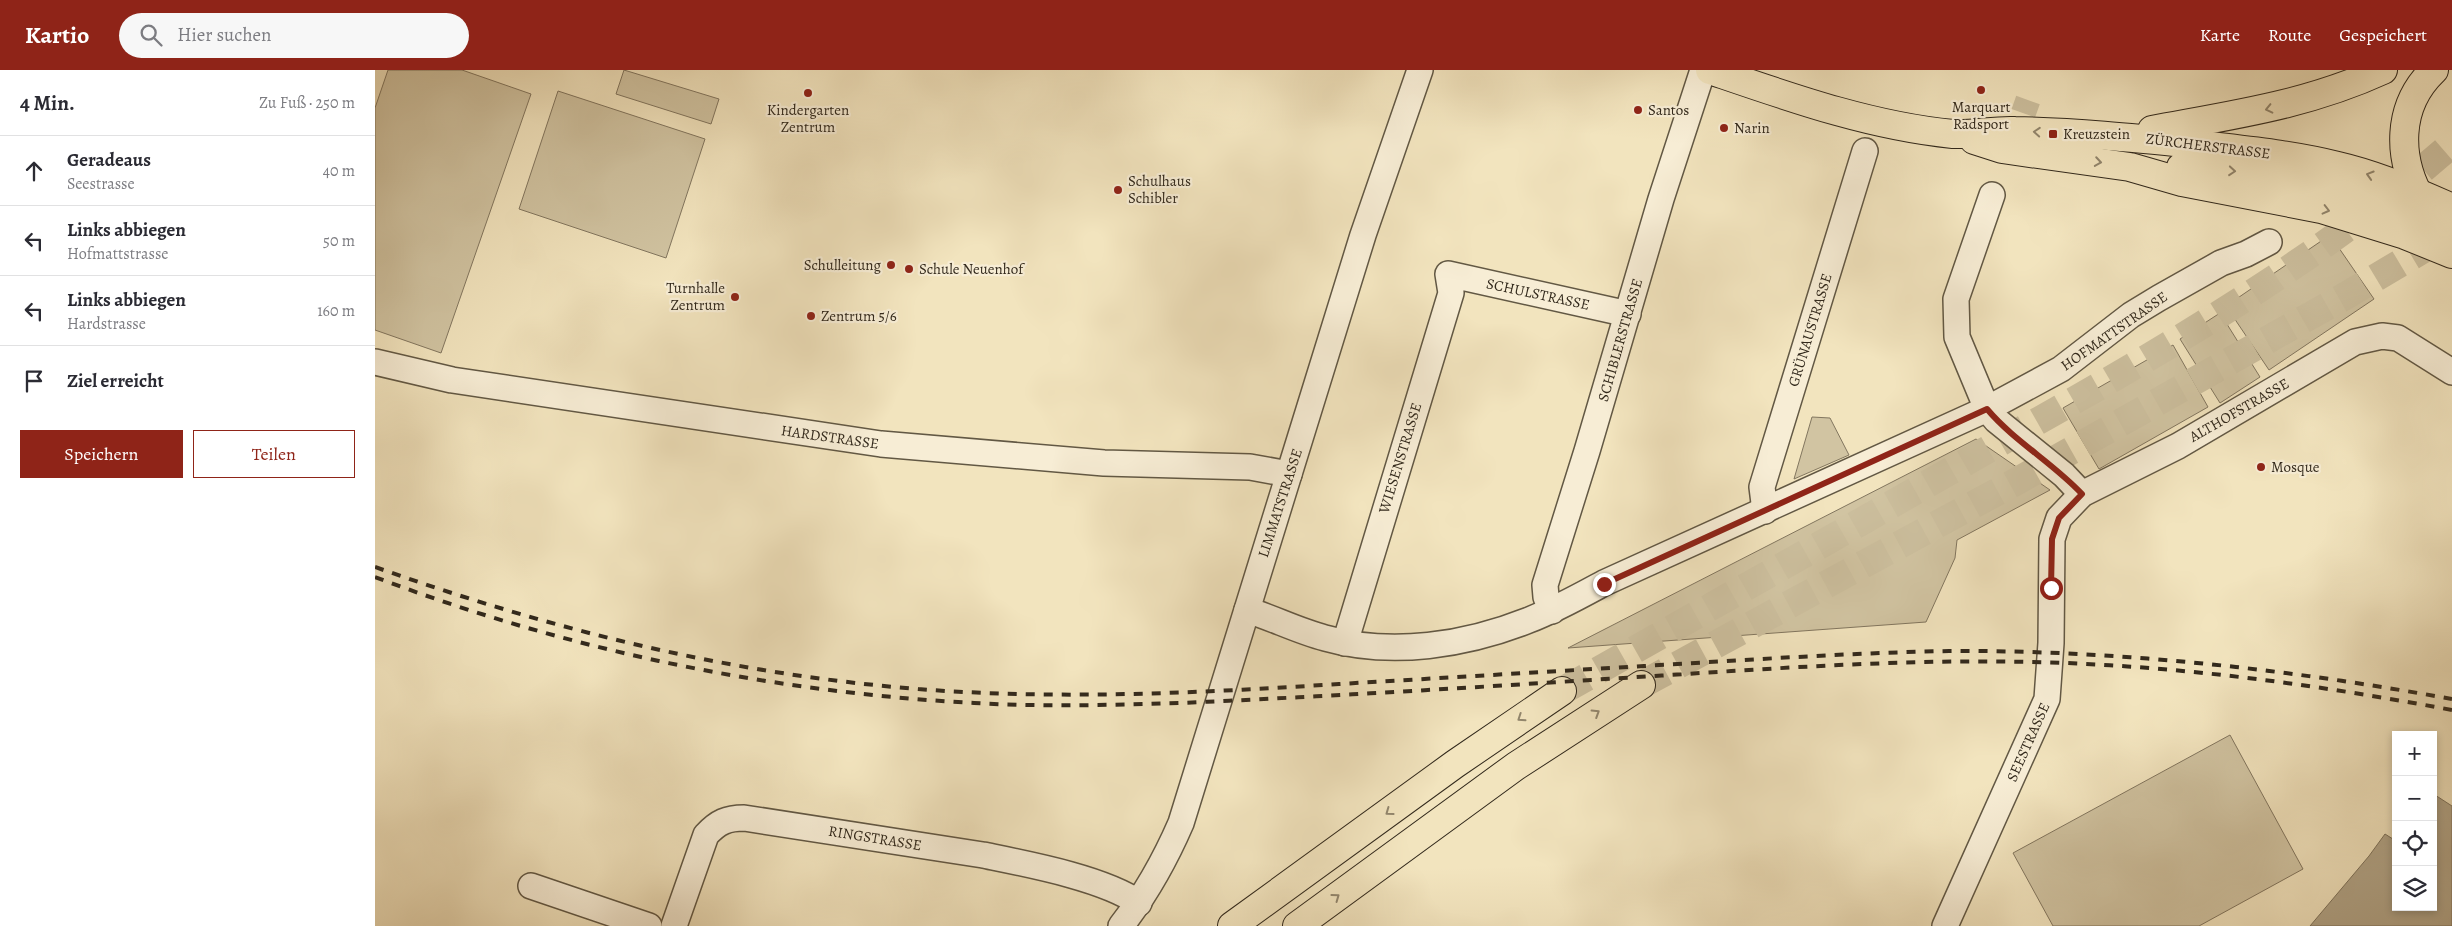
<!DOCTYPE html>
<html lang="de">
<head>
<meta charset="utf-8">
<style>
  body { margin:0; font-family:Alegreya,serif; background:#f7f7f7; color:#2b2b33 }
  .controls { position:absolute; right:15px; bottom:15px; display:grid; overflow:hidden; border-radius:0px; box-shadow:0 2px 8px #0003 }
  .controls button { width:45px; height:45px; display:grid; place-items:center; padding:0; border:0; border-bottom:1px solid #e1e1e2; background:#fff; color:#2b2b33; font:25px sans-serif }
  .stop { position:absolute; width:15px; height:15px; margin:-11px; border:4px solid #8f2418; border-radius:50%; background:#fff }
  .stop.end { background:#8f2418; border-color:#fff; box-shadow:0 1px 5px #0008 }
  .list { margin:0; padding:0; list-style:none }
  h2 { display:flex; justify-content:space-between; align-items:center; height:65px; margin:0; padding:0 20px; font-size:21px }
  h2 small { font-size:16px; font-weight:400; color:#7c7c81 }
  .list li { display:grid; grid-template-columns:32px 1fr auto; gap:15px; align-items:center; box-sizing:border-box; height:70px; padding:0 20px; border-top:1px solid #e1e1e2 }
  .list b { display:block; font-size:19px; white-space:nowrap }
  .list p { margin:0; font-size:16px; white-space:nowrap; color:#7c7c81 }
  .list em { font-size:16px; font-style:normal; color:#7c7c81 }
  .actions { display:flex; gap:10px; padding:15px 20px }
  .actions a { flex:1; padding:11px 0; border:1px solid #8f2418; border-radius:0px; text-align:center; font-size:18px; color:#8f2418 }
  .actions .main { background:#8f2418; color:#fff }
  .icon { flex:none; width:28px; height:28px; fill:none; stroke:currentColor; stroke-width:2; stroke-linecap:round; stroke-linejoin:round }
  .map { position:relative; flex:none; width:2077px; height:856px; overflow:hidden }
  header { display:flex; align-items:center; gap:30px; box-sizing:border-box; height:70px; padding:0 25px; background:#8f2418; color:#fff }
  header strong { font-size:24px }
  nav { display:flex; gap:28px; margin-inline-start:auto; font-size:18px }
  .search { width:350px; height:45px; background:#f7f7f7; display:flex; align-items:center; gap:12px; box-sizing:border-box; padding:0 18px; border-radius:28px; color:#7c7c81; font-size:19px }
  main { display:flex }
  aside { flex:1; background:#fff }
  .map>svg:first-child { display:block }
  .green { fill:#d1c4a2; stroke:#82765f }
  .water { fill:#b1a487; stroke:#7e735c }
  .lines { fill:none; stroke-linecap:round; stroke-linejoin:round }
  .minor-tunnel { stroke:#ccbf9e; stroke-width:25; stroke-dasharray:25 12; stroke-linecap:butt }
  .highway-tunnel { stroke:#ccbf9e; stroke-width:28; stroke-dasharray:28 14; stroke-linecap:butt }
  .minor-casing { stroke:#625844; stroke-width:28 }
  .major-casing { stroke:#32291c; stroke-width:30 }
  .highway-casing { stroke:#32291c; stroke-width:30 }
  .minor { stroke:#f7edd5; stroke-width:25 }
  .major { stroke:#f2e4be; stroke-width:28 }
  .highway { stroke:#f2e4be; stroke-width:28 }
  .rail { stroke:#32291c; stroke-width:4; stroke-dasharray:9 9; stroke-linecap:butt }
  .oneway { stroke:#92866d }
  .route { stroke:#8f2418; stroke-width:6 }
  .poi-dot { fill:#8f2418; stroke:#f7edd5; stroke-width:2 }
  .labels { text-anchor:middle; stroke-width:4.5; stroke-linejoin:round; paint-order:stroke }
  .poi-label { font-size:15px; fill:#32291c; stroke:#f7edd5; text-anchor:start }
  .street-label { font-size:15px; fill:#32291c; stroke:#f7edd5 }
</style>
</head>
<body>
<header>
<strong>Kartio</strong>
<div class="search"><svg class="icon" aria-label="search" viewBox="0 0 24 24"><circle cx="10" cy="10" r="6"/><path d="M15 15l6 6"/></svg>Hier suchen</div>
<nav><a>Karte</a><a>Route</a><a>Gespeichert</a></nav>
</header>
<main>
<aside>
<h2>4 Min.<small>Zu Fuß · 250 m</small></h2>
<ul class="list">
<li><svg class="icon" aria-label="ahead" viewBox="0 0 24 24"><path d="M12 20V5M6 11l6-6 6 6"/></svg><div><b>Geradeaus</b><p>Seestrasse</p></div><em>40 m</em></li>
<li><svg class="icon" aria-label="left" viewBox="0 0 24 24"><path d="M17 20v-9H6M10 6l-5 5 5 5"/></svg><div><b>Links abbiegen</b><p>Hofmattstrasse</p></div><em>50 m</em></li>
<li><svg class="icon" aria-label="left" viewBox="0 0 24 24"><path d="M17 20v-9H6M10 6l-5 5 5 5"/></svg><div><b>Links abbiegen</b><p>Hardstrasse</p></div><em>160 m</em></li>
<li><svg class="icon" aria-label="arrive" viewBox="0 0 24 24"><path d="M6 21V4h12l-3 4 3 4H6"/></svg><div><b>Ziel erreicht</b></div></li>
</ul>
<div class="actions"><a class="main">Speichern</a><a>Teilen</a></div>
</aside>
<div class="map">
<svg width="2077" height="856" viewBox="0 0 2077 856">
  <rect width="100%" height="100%" fill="#f2e4be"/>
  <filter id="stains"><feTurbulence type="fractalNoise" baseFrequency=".004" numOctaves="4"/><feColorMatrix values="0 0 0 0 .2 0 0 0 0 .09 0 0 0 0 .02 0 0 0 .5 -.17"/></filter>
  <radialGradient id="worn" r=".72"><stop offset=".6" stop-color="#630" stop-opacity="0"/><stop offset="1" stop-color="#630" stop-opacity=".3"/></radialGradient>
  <g class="green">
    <path d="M13,0H87L156,24L66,283L0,260V38Z"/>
    <path d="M249,0L344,29L336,54L241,24Z"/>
    <path d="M183,21L330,69L291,188L144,139Z"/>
    <path d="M1955,165L1999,229L1894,300L1851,236Z"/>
    <path d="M1845,243L1885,307L1845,333L1805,269Z"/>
    <path d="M1798,275L1833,337L1724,399L1688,338Z"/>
    <path d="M1437,347L1455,348L1474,385L1419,409Z"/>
    <path d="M1601,369L1675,420L1582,470L1580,488L1551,552L1193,578Z"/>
    <path d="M1855,665L1928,799L1824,856H1678L1638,783Z"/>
  </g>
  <path class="water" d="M2060,725L2077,736V856H1935L1994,786L2010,764L2021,771V837H2058Z"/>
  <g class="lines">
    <path class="minor-tunnel" d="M1636,78L1653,30"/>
    <g class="highway-tunnel">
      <path d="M1266,615L1644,410L1972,225L2072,165"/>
      <path d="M1187,621C1330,540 1474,459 1617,377C1777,287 1938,196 2077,74"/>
    </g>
    <defs>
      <g id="minor">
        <path d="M1617,125L1581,229L1582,267L1612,339L1621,350L1689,405L1707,424"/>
        <path d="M0,292L77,310L506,374L729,393L875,397L914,404"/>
        <path d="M1390,441L1387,417L1490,81"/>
        <path d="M872,540C898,548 923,561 950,568C1017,587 1091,575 1154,550C1180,540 1205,526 1229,513L1612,339L1686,299L1756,245L1784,228L1846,193L1871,184L1894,172"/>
        <path d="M1177,541L1171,527L1170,515L1212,381L1286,129L1328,0"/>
        <path d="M970,573L1076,223L1073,204L1253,244"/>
        <path d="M156,816L274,856"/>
        <path d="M299,856L331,765C343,752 352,748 369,748L608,785C652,794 728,808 764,833"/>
        <path d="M746,856C771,824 790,790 806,753L988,165L1045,0"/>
        <path d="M1570,856L1672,629L1676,573L1677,469L1684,448L1707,424L1803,376L1980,272L2007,266L2023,268L2077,302"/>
      </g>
      <g id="major">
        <path d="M1335,0C1414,27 1495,56 1578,64C1599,65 1619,60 1640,61C1699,62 1759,68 1819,74C1867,80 1915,84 1963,96C2002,105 2040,121 2077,138"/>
        <path d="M1777,60C1857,45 1932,35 2008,0"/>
        <path d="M1599,70L1627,79L1755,97L1807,112L1946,139L2030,165L2077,184"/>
        <path d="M1806,97L1885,103L1956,117L2077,156"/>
        <path d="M2047,131C2022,89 2021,36 2059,0"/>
      </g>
      <g id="highway">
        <path d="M857,856L1080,694L1187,621"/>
        <path d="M922,856L1141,696L1266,615"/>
      </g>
    </defs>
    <use href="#minor" class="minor-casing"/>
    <use href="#major" class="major-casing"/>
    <use href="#highway" class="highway-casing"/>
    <use href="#minor" class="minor"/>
    <use href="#major" class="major"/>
    <use href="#highway" class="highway"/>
    <g class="rail">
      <path d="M0,497C178,560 354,604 543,619C683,630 824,623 964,614C1066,608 1167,602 1269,596C1371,590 1472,583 1574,581C1743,580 1911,599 2077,629"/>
      <path d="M0,507C192,580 394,622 599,633C668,637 737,635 805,633C963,626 1121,616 1279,606C1405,598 1531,589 1657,592C1798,595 1938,614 2077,640"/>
    </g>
  </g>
  <defs><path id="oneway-chevron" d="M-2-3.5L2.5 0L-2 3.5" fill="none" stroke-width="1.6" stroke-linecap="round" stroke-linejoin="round" transform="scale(1.25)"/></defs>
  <g class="oneway">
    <use href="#oneway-chevron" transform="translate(1894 39) rotate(167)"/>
    <use href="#oneway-chevron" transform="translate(1662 62) rotate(-176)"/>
    <use href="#oneway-chevron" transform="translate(1723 92) rotate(9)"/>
    <use href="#oneway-chevron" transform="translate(1857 101) rotate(5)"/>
    <use href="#oneway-chevron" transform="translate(1995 105) rotate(-163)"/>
    <use href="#oneway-chevron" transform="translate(1951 140) rotate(14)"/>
    <use href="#oneway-chevron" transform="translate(1221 643) rotate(-32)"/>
    <use href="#oneway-chevron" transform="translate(1146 648) rotate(146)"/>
    <use href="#oneway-chevron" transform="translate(1014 742) rotate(144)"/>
    <use href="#oneway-chevron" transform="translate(961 827) rotate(-36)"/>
  </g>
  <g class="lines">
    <path class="route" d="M1229,514L1612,339C1639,371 1678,393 1707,424L1684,448L1677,469L1676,518"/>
  </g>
  <g class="poi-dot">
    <circle cx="1606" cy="20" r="5"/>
    <circle cx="433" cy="23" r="5"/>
    <circle cx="1263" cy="40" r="5"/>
    <circle cx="1349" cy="58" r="5"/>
    <rect x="1673" y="59" width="10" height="10" rx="2.5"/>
    <circle cx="743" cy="120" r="5"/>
    <circle cx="516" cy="195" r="5"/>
    <circle cx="534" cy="199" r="5"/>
    <circle cx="360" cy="227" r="5"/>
    <circle cx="436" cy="246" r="5"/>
    <circle cx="1886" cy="397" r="5"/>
  </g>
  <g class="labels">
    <g class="poi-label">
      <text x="1606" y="42" text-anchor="middle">Marquart<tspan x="1606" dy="17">Radsport</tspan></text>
      <text x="433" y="45" text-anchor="middle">Kindergarten<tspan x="433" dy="17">Zentrum</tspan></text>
      <text x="1273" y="45">Santos</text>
      <text x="1359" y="63">Narin</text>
      <text x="1688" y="69">Kreuzstein</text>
      <text x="753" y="116">Schulhaus<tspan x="753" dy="17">Schibler</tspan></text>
      <text x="506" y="200" text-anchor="end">Schulleitung</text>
      <text x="544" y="204">Schule Neuenhof</text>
      <text x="350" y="223" text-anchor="end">Turnhalle<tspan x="350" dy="17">Zentrum</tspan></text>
      <text x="446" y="251">Zentrum 5/6</text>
      <text x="1896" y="402">Mosque</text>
    </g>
    <g class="street-label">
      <text transform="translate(1833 76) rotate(7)" y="5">ZÜRCHERSTRASSE</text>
      <text transform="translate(1163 224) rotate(12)" y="5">SCHULSTRASSE</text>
      <text transform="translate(1435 260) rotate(-73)" y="5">GRÜNAUSTRASSE</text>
      <text transform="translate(1739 261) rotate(-35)" y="5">HOFMATTSTRASSE</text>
      <text transform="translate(1245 270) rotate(-74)" y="5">SCHIBLERSTRASSE</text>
      <text transform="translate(1864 340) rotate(-30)" y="5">ALTHOFSTRASSE</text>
      <text transform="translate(455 367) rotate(8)" y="5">HARDSTRASSE</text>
      <text transform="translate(1025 388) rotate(-73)" y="5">WIESENSTRASSE</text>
      <text transform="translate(905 433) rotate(-72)" y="5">LIMMATSTRASSE</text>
      <text transform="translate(1653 672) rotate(-66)" y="5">SEESTRASSE</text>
      <text transform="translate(500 768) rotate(9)" y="5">RINGSTRASSE</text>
    </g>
  </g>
  <rect width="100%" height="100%" filter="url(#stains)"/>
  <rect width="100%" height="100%" fill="url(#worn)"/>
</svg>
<div class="controls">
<button>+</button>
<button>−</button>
<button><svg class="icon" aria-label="locate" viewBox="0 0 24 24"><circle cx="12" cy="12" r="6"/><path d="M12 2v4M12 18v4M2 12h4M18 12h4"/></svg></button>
<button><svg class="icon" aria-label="layers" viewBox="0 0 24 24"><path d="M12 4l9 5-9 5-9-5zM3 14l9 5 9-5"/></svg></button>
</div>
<div class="stop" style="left:1676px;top:518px"></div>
<div class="stop end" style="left:1229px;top:514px"></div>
</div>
</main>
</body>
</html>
